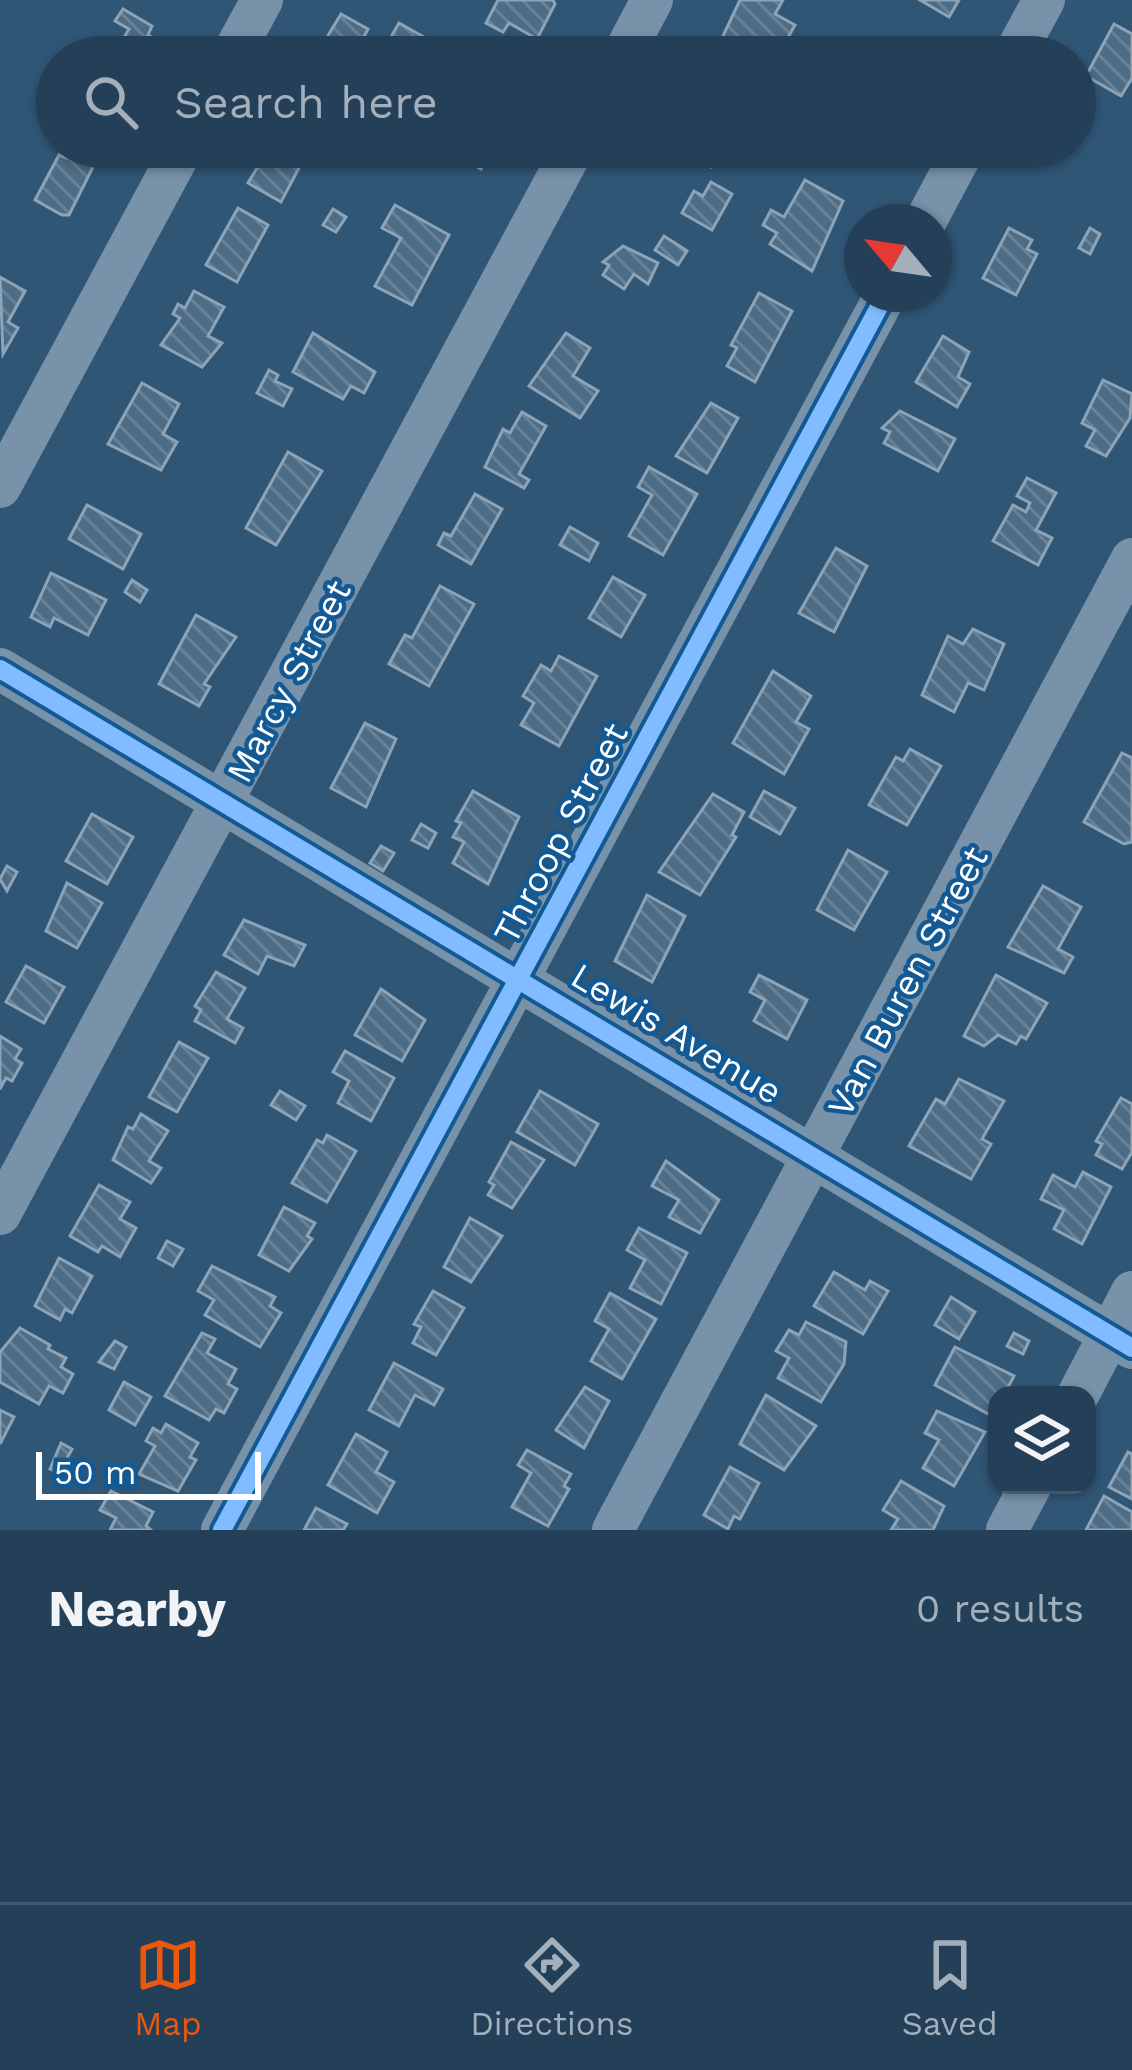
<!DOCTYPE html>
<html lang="en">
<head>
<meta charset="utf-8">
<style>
  body { margin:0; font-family:"Work Sans",sans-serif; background:#304b61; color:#f1f3f6 }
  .controls { position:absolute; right:36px; bottom:36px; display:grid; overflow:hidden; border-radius:24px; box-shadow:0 3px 9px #0004 }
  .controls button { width:108px; height:108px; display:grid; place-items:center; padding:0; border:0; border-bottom:3px solid #41596e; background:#244058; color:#f1f3f6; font:60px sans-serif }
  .compass { position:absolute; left:844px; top:204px; width:108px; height:108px; border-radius:50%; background:#244058; box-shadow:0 3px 9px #0004; rotate:299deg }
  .scale { position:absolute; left:36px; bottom:30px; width:225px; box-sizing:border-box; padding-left:12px; border:6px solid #fff; border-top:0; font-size:33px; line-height:42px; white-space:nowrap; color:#fff; -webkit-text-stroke:9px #135993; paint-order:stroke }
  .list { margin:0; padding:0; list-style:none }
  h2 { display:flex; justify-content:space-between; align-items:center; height:156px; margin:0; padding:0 48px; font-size:51px }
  h2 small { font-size:39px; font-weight:400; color:#a3afba }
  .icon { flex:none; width:66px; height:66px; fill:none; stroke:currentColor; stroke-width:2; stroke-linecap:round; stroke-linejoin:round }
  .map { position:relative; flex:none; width:1132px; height:1530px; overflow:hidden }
  .search { position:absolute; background:#244058; box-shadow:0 3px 9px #0004; left:36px; right:36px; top:36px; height:132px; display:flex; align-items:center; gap:30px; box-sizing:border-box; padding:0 42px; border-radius:66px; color:#a3afba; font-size:45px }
  .sheet { height:372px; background:#244058 }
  nav { display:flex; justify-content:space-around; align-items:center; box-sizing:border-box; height:168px; border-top:3px solid #41596e; background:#244058; font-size:33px; color:#a3afba }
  nav a { display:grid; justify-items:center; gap:6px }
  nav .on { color:#ea580c }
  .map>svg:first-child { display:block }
  .building { fill:url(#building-back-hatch); stroke:#8da4b7; stroke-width:3 }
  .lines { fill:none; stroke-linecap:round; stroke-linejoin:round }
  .minor { stroke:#7892a9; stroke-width:42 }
  .cycleway-casing { stroke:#135993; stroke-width:26 }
  .cycleway { stroke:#80bcff; stroke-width:18 }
  .labels { text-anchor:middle; stroke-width:9; stroke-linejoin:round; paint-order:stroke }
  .street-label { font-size:36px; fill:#fff; stroke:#135993 }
</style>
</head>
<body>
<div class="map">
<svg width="1132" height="1530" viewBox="0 0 1132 1530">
  <defs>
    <pattern id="building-back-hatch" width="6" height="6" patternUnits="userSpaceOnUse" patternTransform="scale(3)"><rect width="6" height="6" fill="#4d6c85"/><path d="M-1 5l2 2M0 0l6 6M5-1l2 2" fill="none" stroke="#688297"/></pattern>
  </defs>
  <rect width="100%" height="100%" fill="#305676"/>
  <g class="building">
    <path d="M498,0H553L555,4L537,39L509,23L503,32L486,23Z"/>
    <path d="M740,0H783L775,14L795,25L780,52L764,42L755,57H713Z"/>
    <path d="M920,0H959L949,17Z"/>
    <path d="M123,9L152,26L148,35L161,42L153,57H112L129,29L115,21Z"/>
    <path d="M341,14L368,29L357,50L364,57H315Z"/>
    <path d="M399,23L431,41L422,57L380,56Z"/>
    <path d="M1114,24L1132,34V78L1121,96L1086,76Z"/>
    <path d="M72,147L98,157L69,215H62L35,200L59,155L66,158Z"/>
    <path d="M270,147H310L281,202L248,183Z"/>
    <path d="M453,147H493L481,169L451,152Z"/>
    <path d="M671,147H722L711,167Z"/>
    <path d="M805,180L843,201L812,271L770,244L777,233L763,225L771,210L784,217Z"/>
    <path d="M711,182L732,194L712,230L682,213L694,191L703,196Z"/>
    <path d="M395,205L449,235L412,305L375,286L401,238L382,228Z"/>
    <path d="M238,208L268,225L237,282L206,265Z"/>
    <path d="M333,209L346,217L336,232L323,225Z"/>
    <path d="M1009,228L1032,240L1027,249L1037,254L1016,295L983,278Z"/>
    <path d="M1090,228L1100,234L1090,254L1079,248Z"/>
    <path d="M664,236L687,251L678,265L655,250Z"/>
    <path d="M623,246L658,263L648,284L634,274L624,289L603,275L609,265L603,262Z"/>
    <path d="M0,277L25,291L8,322L18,328L3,354Z"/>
    <path d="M194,291L224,307L208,336L222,343L202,367L161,345L180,318L173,314L178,304L185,308Z"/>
    <path d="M759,293L792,311L755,382L727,366L737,348L731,345Z"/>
    <path d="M313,333L375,372L364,393L351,386L343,399L293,372Z"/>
    <path d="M566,333L590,348L573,376L598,391L580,418L529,386Z"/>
    <path d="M943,336L969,352L958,377L970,384L957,407L916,382Z"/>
    <path d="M269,370L278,375L275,381L292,389L283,406L257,393Z"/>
    <path d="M1103,380L1132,394L1130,418L1106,456L1086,446L1095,430L1082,423Z"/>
    <path d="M142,383L179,404L163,434L177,442L161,470L108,444Z"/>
    <path d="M711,403L738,418L707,473L676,456Z"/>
    <path d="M900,411L955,439L938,471L884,443L890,432L882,428Z"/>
    <path d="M522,412L546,426L519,474L529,480L524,488L485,467L503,429L510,433Z"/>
    <path d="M288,452L322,471L276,545L246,528Z"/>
    <path d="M649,467L697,494L663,555L629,536L652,495L638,487Z"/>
    <path d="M1027,478L1056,493L1036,530L1052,538L1038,565L993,541L1013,505L1026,512L1030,503L1017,496Z"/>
    <path d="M475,494L502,509L471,564L438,545L444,533L451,536Z"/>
    <path d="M87,505L141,534L123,569L69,539Z"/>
    <path d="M570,527L598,543L589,561L560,545Z"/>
    <path d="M836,548L867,566L834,632L799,613Z"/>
    <path d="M51,573L106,600L88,635L54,618L50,627L31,617Z"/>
    <path d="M613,577L645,595L621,637L589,618Z"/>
    <path d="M132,580L147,590L140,602L125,592Z"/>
    <path d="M440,586L474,604L429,686L389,664L405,635L412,638Z"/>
    <path d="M196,615L236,637L204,684L210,687L199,706L159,684Z"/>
    <path d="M973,629L1004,644L984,690L968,683L954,712L922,695L948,636L963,644Z"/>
    <path d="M559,656L597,676L559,746L521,725L534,703L523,696L541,665L551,671Z"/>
    <path d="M773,671L811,696L796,722L809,729L784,774L733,743Z"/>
    <path d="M365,723L396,739L366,807L331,788Z"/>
    <path d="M910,749L941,766L907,825L869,805L896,757L903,761Z"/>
    <path d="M1122,753L1132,758V842L1124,844L1084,822Z"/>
    <path d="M473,791L519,817L488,884L453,863L464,842L453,837L461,823L456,821Z"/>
    <path d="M764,791L795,808L780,834L750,817Z"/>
    <path d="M713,794L744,812L732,835L736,837L700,895L659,872Z"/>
    <path d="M92,814L133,837L107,884L66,861Z"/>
    <path d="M421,824L436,833L428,848L412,840Z"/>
    <path d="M381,846L394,853L383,871L370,863Z"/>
    <path d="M848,850L887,872L854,930L817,910Z"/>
    <path d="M7,866L17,872L7,891L0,879Z"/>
    <path d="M67,883L102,903L77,948L46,931Z"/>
    <path d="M1043,886L1081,907L1058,949L1073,957L1064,973L1008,947Z"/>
    <path d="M647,895L685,916L652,982L615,961Z"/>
    <path d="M244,920L305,945L294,966L267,956L258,974L224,955Z"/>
    <path d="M26,966L64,987L44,1023L6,1002Z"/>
    <path d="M216,972L245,988L227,1019L243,1028L235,1043L195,1021L201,1010L195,1006Z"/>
    <path d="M759,975L807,1000L787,1039L754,1021L765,1000L750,992Z"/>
    <path d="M996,975L1047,1003L1026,1039L1021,1036L1016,1044L998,1035L984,1046L964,1036Z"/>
    <path d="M381,989L425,1020L402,1061L355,1035Z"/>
    <path d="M0,1036L21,1049L15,1059L22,1063L12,1081L6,1078L0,1089Z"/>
    <path d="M179,1042L208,1058L177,1112L149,1097Z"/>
    <path d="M345,1051L394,1078L371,1121L338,1103L349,1081L333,1072Z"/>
    <path d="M959,1079L1004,1101L982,1139L991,1144L971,1179L909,1146L936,1099L945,1104Z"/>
    <path d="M280,1091L305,1106L296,1120L271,1105Z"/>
    <path d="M540,1091L598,1124L575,1165L517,1132Z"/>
    <path d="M1121,1098L1132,1104V1152L1122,1169L1096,1155L1102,1144L1096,1141Z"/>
    <path d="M141,1114L168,1131L149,1161L161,1168L151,1183L113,1160L128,1127L133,1129Z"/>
    <path d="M327,1135L356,1151L327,1202L292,1183L317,1140L323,1143Z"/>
    <path d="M511,1142L544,1160L512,1208L488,1195L494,1185L489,1182Z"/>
    <path d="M666,1161L719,1200L700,1233L669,1217L679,1200L652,1186Z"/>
    <path d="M1083,1172L1111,1187L1082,1244L1054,1229L1064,1210L1041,1199L1053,1175L1075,1187Z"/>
    <path d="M99,1185L130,1202L120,1219L136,1228L120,1257L102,1246L98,1252L70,1236Z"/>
    <path d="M284,1207L315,1223L307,1236L312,1239L289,1271L259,1255Z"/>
    <path d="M470,1218L502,1236L471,1282L444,1267Z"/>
    <path d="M639,1228L687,1253L661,1304L630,1288L645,1260L627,1250Z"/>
    <path d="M167,1241L183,1249L173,1266L158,1258Z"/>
    <path d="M59,1258L92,1276L72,1313L65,1309L60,1320L35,1306Z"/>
    <path d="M212,1266L275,1297L270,1306L281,1313L260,1347L205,1315L214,1300L198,1291Z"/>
    <path d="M834,1272L865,1290L870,1281L888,1291L863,1334L814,1306Z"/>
    <path d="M433,1291L464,1308L436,1355L413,1343L421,1327L414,1324Z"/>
    <path d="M610,1293L656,1319L622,1379L591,1361L609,1329L595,1321Z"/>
    <path d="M951,1297L975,1312L959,1339L935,1325Z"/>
    <path d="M806,1322L846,1342L844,1364L821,1402L778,1378L789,1358L776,1351L789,1330L799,1335Z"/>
    <path d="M20,1328L50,1345L48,1349L66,1358L61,1367L73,1374L63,1393L49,1386L39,1404L0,1382V1352Z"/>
    <path d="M202,1333L215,1339L207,1353L236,1369L228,1384L237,1389L224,1413L216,1409L209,1420L165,1396Z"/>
    <path d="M1014,1333L1029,1341L1023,1354L1007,1346Z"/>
    <path d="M115,1341L126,1347L114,1369L99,1362Z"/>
    <path d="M955,1347L1014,1376L1004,1395H997L992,1416L935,1385Z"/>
    <path d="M394,1363L443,1389L434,1405L415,1395L399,1426L369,1410Z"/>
    <path d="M124,1382L151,1397L135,1425L109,1410Z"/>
    <path d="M585,1387L609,1401L584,1448L556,1430Z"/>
    <path d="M766,1395L816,1426L784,1470L740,1444Z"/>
    <path d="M0,1410L14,1417L0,1444Z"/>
    <path d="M937,1411L985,1432L954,1486L923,1468L939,1440L925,1433Z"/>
    <path d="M166,1424L198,1443L190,1457L196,1460L178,1491L139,1474L155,1446L146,1441L153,1428L161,1433Z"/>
    <path d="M356,1434L387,1452L376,1472L394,1482L377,1513L328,1485Z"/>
    <path d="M61,1443L72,1449L59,1473L50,1469Z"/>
    <path d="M527,1450L571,1474L564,1486L569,1489L548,1526L512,1507L531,1473L518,1465Z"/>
    <path d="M1128,1452L1132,1454V1499L1109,1487Z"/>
    <path d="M730,1467L759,1483L740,1519L734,1516L728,1529L704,1515Z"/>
    <path d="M901,1481L944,1506L933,1530H891L898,1519L883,1510Z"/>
    <path d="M111,1491L153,1512L146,1526L151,1530H110L116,1518L100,1510Z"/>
    <path d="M1104,1496L1132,1512V1530H1086Z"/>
    <path d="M316,1508L347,1524L343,1530H304Z"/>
  </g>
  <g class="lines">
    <g class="minor">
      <path d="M231,57L262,0"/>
      <path d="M622,57L652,0"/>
      <path d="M1013,57L1044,0"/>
      <path d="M925,222L965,147"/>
      <path d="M0,487L183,147"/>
      <path d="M0,669L1132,1348"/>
      <path d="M0,1214L574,147"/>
      <path d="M1078,1395L1132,1292"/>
      <path d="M222,1530L886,294"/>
      <path d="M613,1530L1132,559"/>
      <path d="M1007,1530L1031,1485"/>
    </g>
    <defs>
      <g id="cycleway">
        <path d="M0,669L1132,1348"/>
        <path d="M222,1530L886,294"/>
      </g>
    </defs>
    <use href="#cycleway" class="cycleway-casing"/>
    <use href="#cycleway" class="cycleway"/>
  </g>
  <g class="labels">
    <g class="street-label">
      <text transform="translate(288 681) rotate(-62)" y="13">Marcy Street</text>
      <text transform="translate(560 833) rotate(-62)" y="13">Throop Street</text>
      <text transform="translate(907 981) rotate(-62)" y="13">Van Buren Street</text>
      <text transform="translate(677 1033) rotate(31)" y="13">Lewis Avenue</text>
    </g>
  </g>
</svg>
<div class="controls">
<button><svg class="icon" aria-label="layers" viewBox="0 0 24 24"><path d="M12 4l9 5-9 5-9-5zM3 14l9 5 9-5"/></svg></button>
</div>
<svg class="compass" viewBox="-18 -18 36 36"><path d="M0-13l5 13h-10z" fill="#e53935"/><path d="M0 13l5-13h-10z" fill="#a3afba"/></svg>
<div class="scale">50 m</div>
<div class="search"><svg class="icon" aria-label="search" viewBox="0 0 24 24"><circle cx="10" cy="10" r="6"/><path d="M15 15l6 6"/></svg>Search here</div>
</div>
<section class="sheet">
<h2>Nearby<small>0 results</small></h2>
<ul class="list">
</ul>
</section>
<nav>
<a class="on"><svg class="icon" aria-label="map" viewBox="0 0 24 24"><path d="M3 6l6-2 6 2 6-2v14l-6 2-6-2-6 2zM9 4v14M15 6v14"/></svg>Map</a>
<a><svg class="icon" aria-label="directions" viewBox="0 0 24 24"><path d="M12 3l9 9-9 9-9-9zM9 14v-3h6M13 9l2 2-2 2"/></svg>Directions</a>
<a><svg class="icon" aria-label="saved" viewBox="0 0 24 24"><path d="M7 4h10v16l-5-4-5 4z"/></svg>Saved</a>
</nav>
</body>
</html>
